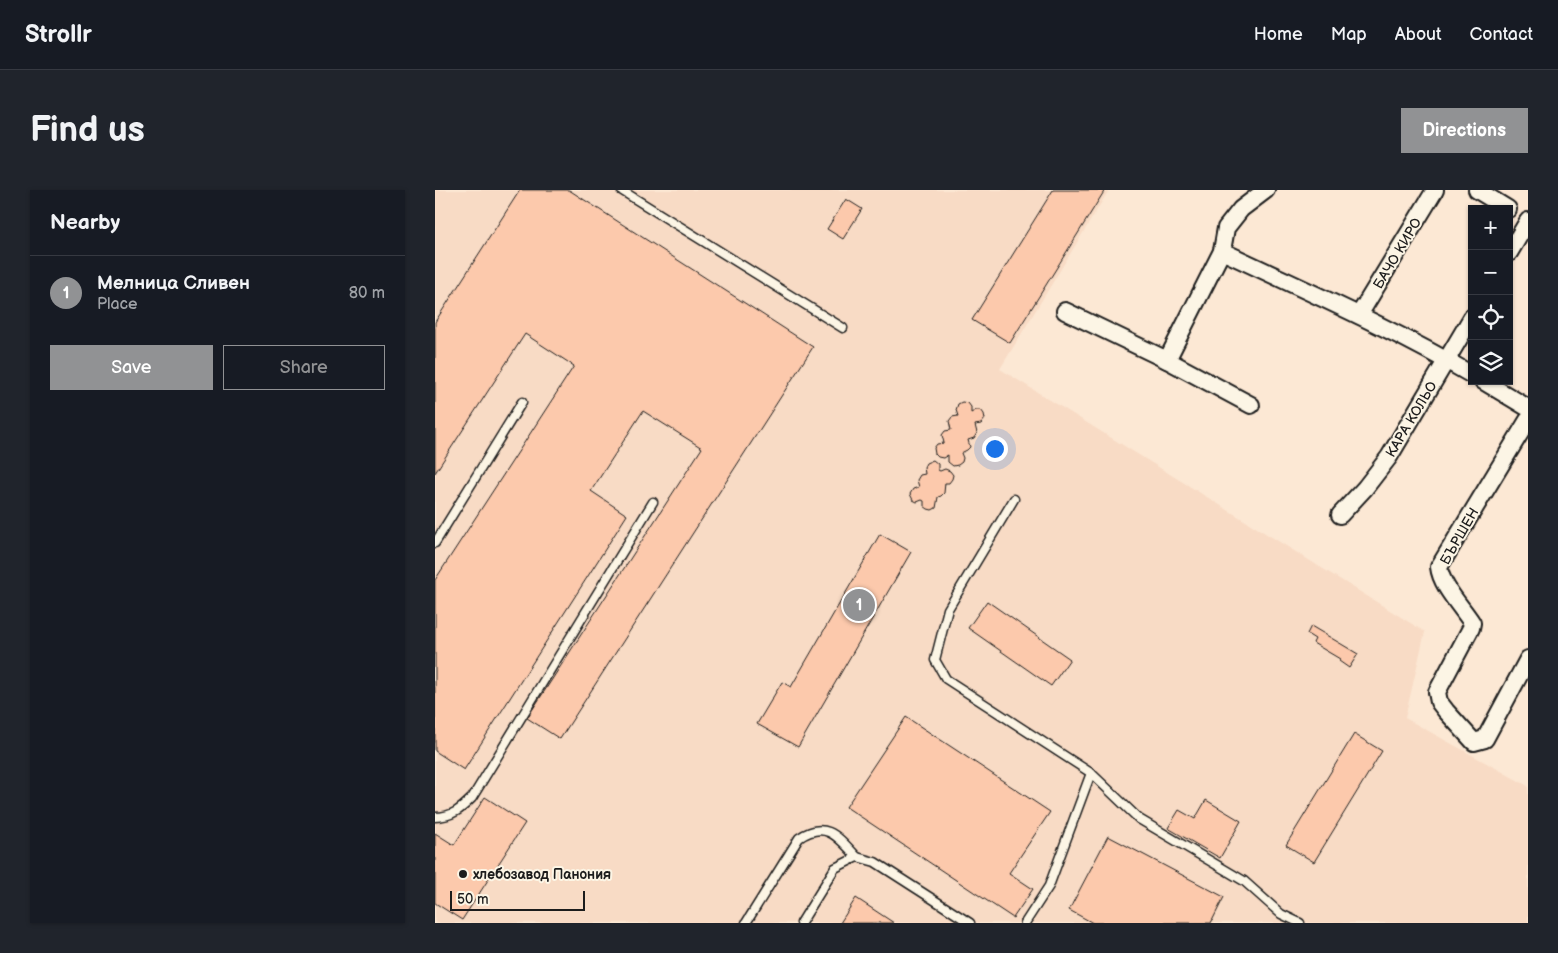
<!DOCTYPE html>
<html lang="en">
<head>
<meta charset="utf-8">
<style>
  body { margin:0; font-family:"Balsamiq Sans",sans-serif; background:#20242c; color:#f1f3f6 }
  .controls { position:absolute; right:15px; top:15px; display:grid; overflow:hidden; border-radius:0px; box-shadow:0 1px 4px #0004 }
  .controls button { width:45px; height:45px; display:grid; place-items:center; padding:0; border:0; border-bottom:1px solid #363941; background:#171b24; color:#f1f3f6; font:25px sans-serif }
  .scale { position:absolute; left:15px; bottom:12px; width:135px; box-sizing:border-box; padding-left:5px; border:2px solid #1c1c1c; border-top:0; font-size:14px; line-height:18px; white-space:nowrap; color:#1c1c1c; -webkit-text-stroke:4px #fcf5e5; paint-order:stroke }
  .you { position:absolute; left:559px; top:258px; width:18px; height:18px; margin:-12px; border:4px solid #fff; border-radius:50%; background:#1a73e8; box-shadow:0 0 0 8px #1a73e833 }
  .badge { display:grid; place-items:center; width:32px; height:32px; border-radius:50%; background:#919294; color:#fff; font-size:16px; font-weight:700 }
  .pin { position:absolute; translate:-50% -50%; border:2px solid #fff; box-shadow:0 1px 5px #0006 }
  .list { margin:0; padding:0; list-style:none }
  h2 { display:flex; justify-content:space-between; align-items:center; height:65px; margin:0; padding:0 20px; font-size:21px }
  h2 small { font-size:16px; font-weight:400; color:#9ea1a6 }
  .list li { display:grid; grid-template-columns:32px 1fr auto; gap:15px; align-items:center; box-sizing:border-box; height:75px; padding:0 20px; border-top:1px solid #363941 }
  .list b { display:block; font-size:19px; white-space:nowrap }
  .list p { margin:0; font-size:16px; white-space:nowrap; color:#9ea1a6 }
  .list em { font-size:16px; font-style:normal; color:#9ea1a6 }
  .actions { display:flex; gap:10px; padding:15px 20px }
  .actions a { flex:1; padding:11px 0; border:1px solid #919294; border-radius:0px; text-align:center; font-size:18px; color:#919294 }
  .actions .main { background:#919294; color:#fff }
  .icon { flex:none; width:28px; height:28px; fill:none; stroke:currentColor; stroke-width:2; stroke-linecap:round; stroke-linejoin:round }
  .map { position:relative; flex:none; width:1093px; height:733px; overflow:hidden; border-radius:0px }
  header { display:flex; align-items:center; gap:30px; box-sizing:border-box; height:70px; padding:0 25px; background:#171b24; border-bottom:1px solid #363941 }
  header strong { font-size:24px }
  nav { display:flex; gap:28px; margin-inline-start:auto; font-size:18px }
  .intro { display:flex; align-items:center; justify-content:space-between; box-sizing:border-box; height:120px; padding:0 30px }
  h1 { margin:0; font-size:35px }
  .button { padding:12px 22px; border-radius:0px; background:#919294; color:#fff; font-size:18px; font-weight:700 }
  main { display:flex; gap:30px; padding:0 30px }
  aside { flex:1; background:#171b24; border-radius:0px; box-shadow:0 1px 4px #0004 }
  .map>svg:first-child { display:block }
  .built { fill:#f8dbc5 }
  .building { fill:#fcc9ac; stroke:#1c1c1c }
  .lines { fill:none; stroke-linecap:round; stroke-linejoin:round }
  .lane-casing { stroke:#1c1c1c; stroke-width:11 }
  .street-casing { stroke:#1c1c1c; stroke-width:20 }
  .lane { stroke:#fcf5e5; stroke-width:8 }
  .street { stroke:#fcf5e5; stroke-width:16 }
  .poi-dot { fill:#1c1c1c; stroke:#fcf5e5; stroke-width:2 }
  .labels { text-anchor:middle; stroke-width:4; stroke-linejoin:round; paint-order:stroke }
  .street-label { font-size:14px; fill:#1c1c1c; stroke:#fcf5e5 }
  .poi-label { font-size:14px; font-weight:bold; fill:#1c1c1c; stroke:#fcf5e5; text-anchor:start }
</style>
</head>
<body>
<header>
<strong>Strollr</strong>
<nav><a>Home</a><a>Map</a><a>About</a><a>Contact</a></nav>
</header>
<div class="intro"><h1>Find us</h1><a class="button">Directions</a></div>
<main>
<aside>
<h2>Nearby<small></small></h2>
<ul class="list">
<li><span class="badge">1</span><div><b>Мелница Сливен</b><p>Place</p></div><em>80 m</em></li>
</ul>
<div class="actions"><a class="main">Save</a><a>Share</a></div>
</aside>
<div class="map">
<svg width="1093" height="733" viewBox="0 0 1093 733">
  <rect width="100%" height="100%" fill="#fce8d4"/>
  <filter id="ink" filterUnits="userSpaceOnUse"><feTurbulence type="fractalNoise" baseFrequency=".02" numOctaves="2"/><feDisplacementMap in="SourceGraphic" scale="10" xChannelSelector="R" yChannelSelector="G"/><feConvolveMatrix kernelMatrix="1 2 1 2 8 2 1 2 1" color-interpolation-filters="sRGB"/></filter>
  <g filter="url(#ink)">
    <path class="built" d="M0,0H674L565,179L990,442L970,528L1093,596V733H0Z"/>
    <g class="building">
      <path d="M85,0H134L378,157L125,549L92,528L267,258L208,221L156,301L192,325L29,580L0,561V390L139,176L90,144L0,283V132Z"/>
      <path d="M618,0H670L575,153L537,130Z"/>
      <path d="M411,9L427,19L408,49L392,39Z"/>
      <path d="M527,212L533,213L536,217V223L541,220H546L549,224L550,229L546,234L540,235L542,243L539,248L533,250L535,257L532,260L526,263L528,268L527,272L523,275L518,276L513,272V265L508,268L503,267L500,264L499,258L502,254L509,253L507,245L510,241L516,240L514,231L517,227L523,226L521,220L523,214Z"/>
      <path d="M498,270L503,274V280L505,281L510,279L515,281L518,285L517,289L514,293H510L509,303L506,306L503,307L501,318L497,320L493,319L489,316V311L487,310L482,312L478,310L475,304L478,299L484,297L482,290L485,285L490,284L489,277L491,273Z"/>
      <path d="M445,344L476,362L363,557L322,534L347,492L356,497Z"/>
      <path d="M552,411L635,469L616,496L533,438Z"/>
      <path d="M876,436L923,464L914,478L904,471L905,469L878,453L880,449L872,444Z"/>
      <path d="M471,527L615,622L574,683L598,699L578,728L411,617Z"/>
      <path d="M919,544L947,561L879,672L851,655Z"/>
      <path d="M50,607L90,633L27,730L0,713V643L19,655Z"/>
      <path d="M771,610L806,631L785,668L733,638L744,620L760,629Z"/>
      <path d="M673,646L789,707L776,733H658L634,720Z"/>
      <path d="M421,708L459,733H405Z"/>
    </g>
    <g class="lines">
      <defs>
        <g id="lane">
          <path d="M186,0L408,138"/>
          <path d="M579,309L513,419L500,470L511,489L656,583L704,629L809,691L846,724L865,733"/>
          <path d="M0,353L87,212"/>
          <path d="M0,627C17,627 26,619 37,608L218,312"/>
          <path d="M311,733L364,648C391,629 404,648 422,667"/>
          <path d="M366,733L400,678L422,667L440,672L535,733"/>
          <path d="M590,733L614,696L656,583"/>
        </g>
        <g id="street">
          <path d="M831,0L806,19L791,38L787,61C871,101 957,138 1037,185"/>
          <path d="M1042,0L1073,19"/>
          <path d="M1074,63L1093,31"/>
          <path d="M630,121L732,170L787,61"/>
          <path d="M924,125L1000,0"/>
          <path d="M732,170L816,215"/>
          <path d="M1048,191L1093,218"/>
          <path d="M1093,230L1004,377C1006,396 1027,417 1037,433L1036,438L1002,502L1004,512L1011,521L1039,552L1050,549L1093,469"/>
          <path d="M905,325L930,298L954,267L1037,127"/>
        </g>
      </defs>
      <use href="#lane" class="lane-casing"/>
      <use href="#street" class="street-casing"/>
      <use href="#lane" class="lane"/>
      <use href="#street" class="street"/>
    </g>
  </g>
  <circle class="poi-dot" cx="28" cy="684" r="5"/>
  <g class="labels">
    <g class="street-label">
      <text transform="translate(962 63) rotate(-59)" y="5">БАЧО КИРО</text>
      <text transform="translate(976 229) rotate(-59)" y="5">КАРА КОЛЬО</text>
      <text transform="translate(1024 346) rotate(-60)" y="5">БЪРШЕН</text>
    </g>
    <g class="poi-label">
      <text x="38" y="689">хлебозавод Панония</text>
    </g>
  </g>
</svg>
<div class="controls">
<button>+</button>
<button>−</button>
<button><svg class="icon" aria-label="locate" viewBox="0 0 24 24"><circle cx="12" cy="12" r="6"/><path d="M12 2v4M12 18v4M2 12h4M18 12h4"/></svg></button>
<button><svg class="icon" aria-label="layers" viewBox="0 0 24 24"><path d="M12 4l9 5-9 5-9-5zM3 14l9 5 9-5"/></svg></button>
</div>
<div class="scale">50 m</div>
<div class="you"></div>
<div class="pin badge" style="left:424px;top:415px">1</div>
</div>
</main>
</body>
</html>
